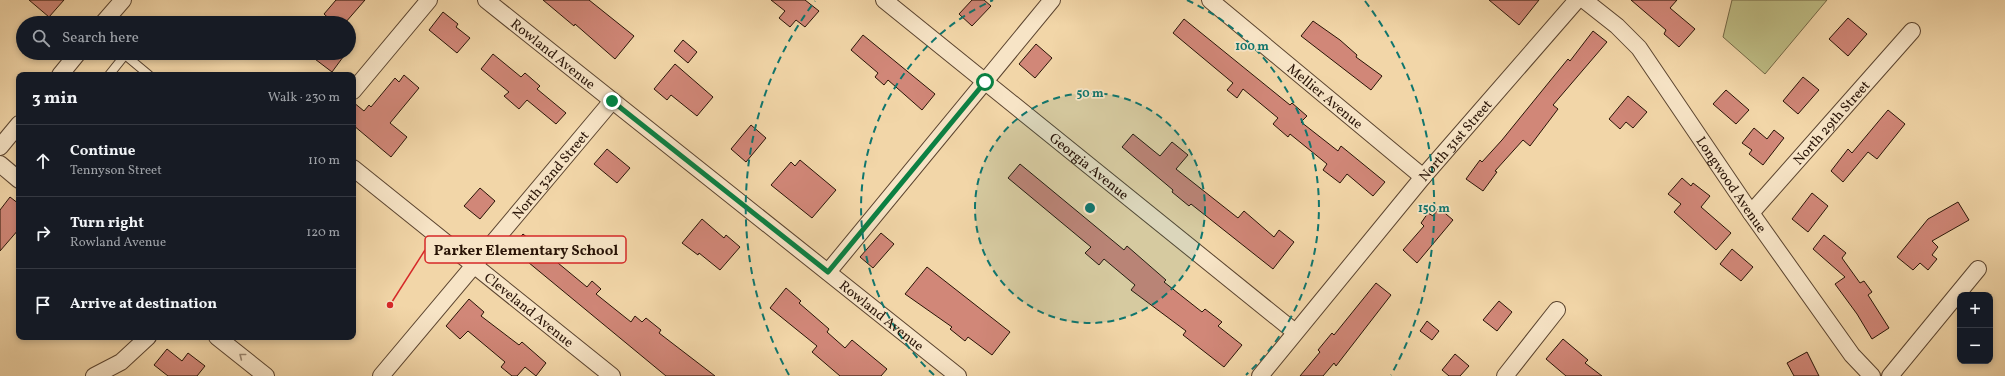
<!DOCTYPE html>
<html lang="en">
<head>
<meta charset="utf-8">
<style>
  body { margin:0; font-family:Vollkorn,serif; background:#242831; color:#f1f3f6 }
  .controls { position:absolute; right:12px; bottom:12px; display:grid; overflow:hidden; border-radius:8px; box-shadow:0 2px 6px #0003 }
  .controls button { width:36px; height:36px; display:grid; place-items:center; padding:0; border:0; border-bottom:1px solid #363941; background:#171b24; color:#f1f3f6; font:20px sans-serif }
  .stop { position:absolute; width:12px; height:12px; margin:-9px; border:3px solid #0b8043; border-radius:50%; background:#fff }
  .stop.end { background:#0b8043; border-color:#fff; box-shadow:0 1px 4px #0008 }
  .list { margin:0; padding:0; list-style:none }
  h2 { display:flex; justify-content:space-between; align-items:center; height:52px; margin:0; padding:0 16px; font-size:17px }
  h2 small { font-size:13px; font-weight:400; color:#9ea1a6 }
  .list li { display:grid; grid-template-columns:26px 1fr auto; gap:12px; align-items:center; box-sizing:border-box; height:72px; padding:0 16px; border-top:1px solid #363941 }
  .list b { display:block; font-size:15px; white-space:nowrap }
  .list p { margin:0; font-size:13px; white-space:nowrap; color:#9ea1a6 }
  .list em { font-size:13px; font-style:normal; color:#9ea1a6 }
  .icon { flex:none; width:22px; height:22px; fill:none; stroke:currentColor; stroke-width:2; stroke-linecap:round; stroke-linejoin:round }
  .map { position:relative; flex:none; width:2005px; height:376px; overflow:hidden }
  .search { position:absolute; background:#171b24; box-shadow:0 2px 6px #0003; left:16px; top:16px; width:340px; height:44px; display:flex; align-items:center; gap:10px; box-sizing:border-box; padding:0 14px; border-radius:22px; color:#9ea1a6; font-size:15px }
  .panel { position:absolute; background:#171b24; box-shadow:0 2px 6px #0003; left:16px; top:72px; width:340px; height:268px; border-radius:8px }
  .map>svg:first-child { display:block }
  .green { fill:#bebd85; stroke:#746846 }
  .building { fill:#d18778; stroke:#291407 }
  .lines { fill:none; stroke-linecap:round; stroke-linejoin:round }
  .lane-casing { stroke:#5b442f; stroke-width:10 }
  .street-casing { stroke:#5b442f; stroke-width:18 }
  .lane { stroke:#f7e4c6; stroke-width:8 }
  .street { stroke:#f7e4c6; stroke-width:16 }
  .oneway { stroke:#9a8670 }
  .route { stroke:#0b8043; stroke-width:5 }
  .ring { fill:none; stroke:#0f766e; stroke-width:2; stroke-dasharray:7 5 }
  .labels { text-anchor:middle; stroke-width:3.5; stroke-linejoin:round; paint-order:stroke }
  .street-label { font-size:14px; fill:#291407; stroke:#f7e4c6 }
  .centre { fill:#0f766e; stroke:#f7e4c6; stroke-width:2 }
  .ring-label { font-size:12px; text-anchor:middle; font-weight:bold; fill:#0f766e; stroke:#f7e4c6; stroke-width:3.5; stroke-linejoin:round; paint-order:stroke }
  .leader { fill:none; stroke:#d62828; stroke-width:1.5 }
  .callout-dot { fill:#d62828; stroke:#f7e4c6; stroke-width:1.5 }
  .callout { fill:#f7e4c6; stroke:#d62828; stroke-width:1.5 }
  .callout-label { font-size:15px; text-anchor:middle; font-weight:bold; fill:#291407 }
</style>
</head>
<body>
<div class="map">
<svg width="2005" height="376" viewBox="0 0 2005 376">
  <rect width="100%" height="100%" fill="#f2d6a8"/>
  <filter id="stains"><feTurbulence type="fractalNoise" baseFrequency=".005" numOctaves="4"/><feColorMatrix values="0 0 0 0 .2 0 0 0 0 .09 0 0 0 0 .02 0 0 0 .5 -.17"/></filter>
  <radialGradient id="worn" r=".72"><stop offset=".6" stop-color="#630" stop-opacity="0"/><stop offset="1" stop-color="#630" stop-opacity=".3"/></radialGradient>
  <path class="green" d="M1732,0H1827L1765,74L1723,37Z"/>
  <g class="building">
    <path d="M29,0H64L49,17Z"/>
    <path d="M336,0H365L345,23H334L324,14Z"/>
    <path d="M543,0H589L634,36L615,59L575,24L574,26Z"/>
    <path d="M771,0H805L819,11L805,27L796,20L790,27L779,18L785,11Z"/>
    <path d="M972,0H984L991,6L972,26L959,14Z"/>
    <path d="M1489,0H1539L1519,25Z"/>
    <path d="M1631,0H1677L1670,8L1695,29L1679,47L1664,34L1666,30Z"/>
    <path d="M443,12L458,24L456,27L470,38L457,53L429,30Z"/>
    <path d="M1848,18L1867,34L1848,56L1829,39Z"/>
    <path d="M1184,19L1290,105L1292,103L1307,116L1301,122L1338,151L1341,146L1385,182L1373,196L1347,174L1340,183L1323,170L1327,164L1290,134L1288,137L1273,124L1278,118L1243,89L1237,98L1227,90L1233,83L1173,33Z"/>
    <path d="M1313,21L1340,40L1357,55L1356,57L1382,76L1371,90L1301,36Z"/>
    <path d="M1593,31L1607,42L1553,105L1558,109L1530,146L1523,140L1495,171L1497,172L1483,191L1466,179L1480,160L1482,162L1502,140L1554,76L1568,59L1570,61Z"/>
    <path d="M863,35L935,94L922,110L888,80L884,85L875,77L878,73L851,50Z"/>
    <path d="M683,40L697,52L688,63L674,51Z"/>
    <path d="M1036,44L1052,58L1035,78L1019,64Z"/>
    <path d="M307,53H346L332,72Z"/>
    <path d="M493,54L521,77L525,73L540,86L537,89L566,113L556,124L527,100L519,109L504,96L509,92L481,69Z"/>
    <path d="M675,64L713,97L697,116L671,95L667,100L654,89Z"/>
    <path d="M404,75L419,88L390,123L407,137L391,157L353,125V102L364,111L369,105L371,107L395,78L399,82Z"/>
    <path d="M1803,77L1819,90L1798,114L1783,101Z"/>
    <path d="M1726,90L1749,110L1736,124L1713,104Z"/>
    <path d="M1628,96L1647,112L1633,128L1626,122L1620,129L1609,119Z"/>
    <path d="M1888,110L1905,124L1877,159L1868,152L1843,182L1831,171L1848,149L1852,153Z"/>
    <path d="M751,125L766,138L746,162L731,149Z"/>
    <path d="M1754,128L1767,139L1774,130L1784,138L1763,165L1749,154L1752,150L1742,143Z"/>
    <path d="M1133,134L1160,156L1172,142L1188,155L1176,169L1238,218L1244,211L1274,237L1279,230L1294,242L1273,269L1191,204L1189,206L1172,192L1173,190L1122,147Z"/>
    <path d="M607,149L630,168L617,183L594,164Z"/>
    <path d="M800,160L836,190L812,218L771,185L791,162L795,166Z"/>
    <path d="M1020,164L1124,250L1127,246L1166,280L1164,282L1202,312L1205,309L1222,322L1218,326L1242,345L1224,367L1183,335L1186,331L1131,290L1135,285L1104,259L1099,265L1085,253L1091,247L1008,178Z"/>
    <path d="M1682,178L1691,186L1693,183L1710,196L1701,207L1731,233L1716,250L1674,212L1681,204L1668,194Z"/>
    <path d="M480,188L495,201L480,219L464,206Z"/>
    <path d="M1812,193L1828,206L1808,232L1792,219Z"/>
    <path d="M10,197L19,204V229L0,251V210Z"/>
    <path d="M1958,202L1969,220L1932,241L1938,247L1932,255L1937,259L1928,270L1920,263L1913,270L1897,257L1928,219Z"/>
    <path d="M1439,208L1453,220L1417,263L1403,250L1424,226L1421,223L1428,213L1433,216Z"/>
    <path d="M702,219L724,238L726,235L740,247L720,270L699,253L698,255L682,243Z"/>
    <path d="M881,233L894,244L873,268L860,257Z"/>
    <path d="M523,234L587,287L592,281L601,289L596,294L631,322L635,316L642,322L646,318L661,330L659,333L715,376H666L511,248Z"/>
    <path d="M1824,235L1846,253L1842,258L1860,283L1864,281L1872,292L1868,295L1889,328L1872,339L1857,314L1835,284L1845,277L1813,249Z"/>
    <path d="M1732,249L1753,267L1741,281L1720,264Z"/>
    <path d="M927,267L1010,332L992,355L968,337L965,341L950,329L952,327L905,294Z"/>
    <path d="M1376,283L1391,295L1336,366L1334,363L1323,376H1300L1320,352L1318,350L1332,333L1334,335Z"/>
    <path d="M786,288L801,301L799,303L829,329L827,332L845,348L852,340L887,369L881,376H840L812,352L817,346L770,308Z"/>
    <path d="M469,299L484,312L481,316L519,345L522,342L546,363L536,376L525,367L517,376H512L501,367L505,362L468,331L460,339L446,326Z"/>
    <path d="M1499,301L1512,312L1497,331L1483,320Z"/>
    <path d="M1427,321L1439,331L1432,340L1420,331Z"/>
    <path d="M1563,339L1588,360L1585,363L1602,376H1566L1546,359Z"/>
    <path d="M167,349L182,361L188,353L205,366L197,376H168L154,365Z"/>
    <path d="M1807,352L1819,376H1794L1787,363Z"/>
    <path d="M1455,354L1469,366L1460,376H1449L1442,370Z"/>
  </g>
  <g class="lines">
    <defs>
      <path id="lane" d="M109,75L125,55L149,75"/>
      <g id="street">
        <path id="s1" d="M486,0L958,376"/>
        <path id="s2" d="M884,0L1295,332"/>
        <path id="s3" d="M1210,0L1423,177"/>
        <path id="s4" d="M1584,0L1617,26L1639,48L1751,213L1852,355L1872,376"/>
        <path d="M103,23L123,0"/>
        <path d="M60,75L78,53"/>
        <path d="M353,91L429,0"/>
        <path d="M0,147L19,124"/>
        <path d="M0,164L19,180"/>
        <path id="s5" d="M353,168L612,376"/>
        <path id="s6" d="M1751,213L1912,31"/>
        <path d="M828,272L1052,0"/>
        <path d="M217,337L266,376"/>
        <path d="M94,376L121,362L148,337"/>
        <path id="s7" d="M381,376L612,101"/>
        <path id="s8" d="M1260,376L1423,177L1577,0"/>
        <path d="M1505,376L1557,310"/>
        <path d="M1890,376L1978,269"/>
      </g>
    </defs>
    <use href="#lane" class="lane-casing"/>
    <use href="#street" class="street-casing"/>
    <use href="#lane" class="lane"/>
    <use href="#street" class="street"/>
  </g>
  <defs><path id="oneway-chevron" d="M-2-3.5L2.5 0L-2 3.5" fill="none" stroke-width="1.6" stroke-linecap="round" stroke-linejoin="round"/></defs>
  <use class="oneway" href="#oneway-chevron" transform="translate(242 356) rotate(-142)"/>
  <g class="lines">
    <path class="route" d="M612,101L828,272L985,82"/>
  </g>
  <circle cx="1090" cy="208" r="115" fill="#0f766e" fill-opacity=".12"/>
  <g class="ring">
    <circle cx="1090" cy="208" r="115"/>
    <path d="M934 375A229 229 0 0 1 993 0M1187 0A229 229 0 0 1 1246 375"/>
    <path d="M789 375A344 344 0 0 1 815 1M1365 1A344 344 0 0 1 1391 375"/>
  </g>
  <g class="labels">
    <g class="street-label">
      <text dy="5" stroke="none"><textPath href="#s1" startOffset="86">Rowland Avenue</textPath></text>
      <text dy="5" stroke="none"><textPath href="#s3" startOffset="150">Mellier Avenue</textPath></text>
      <text dy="5" stroke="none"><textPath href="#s6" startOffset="121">North 29th Street</textPath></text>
      <text dy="5" stroke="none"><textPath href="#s8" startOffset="306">North 31st Street</textPath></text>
      <text dy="5" stroke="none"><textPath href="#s2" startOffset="264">Georgia Avenue</textPath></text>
      <text dy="5" stroke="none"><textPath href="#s7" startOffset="263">North 32nd Street</textPath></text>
      <text dy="5" stroke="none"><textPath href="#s4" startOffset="238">Longwood Avenue</textPath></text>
      <text dy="5" stroke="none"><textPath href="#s5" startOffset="226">Cleveland Avenue</textPath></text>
      <text dy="5" stroke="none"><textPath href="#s1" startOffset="506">Rowland Avenue</textPath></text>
    </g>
  </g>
  <circle cx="1090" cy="208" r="6" class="centre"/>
  <g class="ring-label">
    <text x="1252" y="50">100 m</text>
    <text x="1090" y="97">50 m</text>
    <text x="1434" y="212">150 m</text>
  </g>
  <path class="leader" d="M390 305L425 250"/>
  <circle class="callout-dot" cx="390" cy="305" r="4"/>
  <rect class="callout" x="425" y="236" width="201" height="27" rx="4"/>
  <g class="callout-label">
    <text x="526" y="255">Parker Elementary School</text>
  </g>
  <rect width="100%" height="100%" filter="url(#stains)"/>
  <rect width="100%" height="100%" fill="url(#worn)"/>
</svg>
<div class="controls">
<button>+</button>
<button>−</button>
</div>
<div class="stop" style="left:985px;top:82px"></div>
<div class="stop end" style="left:612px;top:101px"></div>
<div class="search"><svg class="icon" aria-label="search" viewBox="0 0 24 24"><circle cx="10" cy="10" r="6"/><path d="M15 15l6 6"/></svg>Search here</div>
<section class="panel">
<h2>3 min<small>Walk · 230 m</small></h2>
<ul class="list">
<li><svg class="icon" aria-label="ahead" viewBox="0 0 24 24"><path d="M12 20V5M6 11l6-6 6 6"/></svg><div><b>Continue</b><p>Tennyson Street</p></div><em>110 m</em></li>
<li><svg class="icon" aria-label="right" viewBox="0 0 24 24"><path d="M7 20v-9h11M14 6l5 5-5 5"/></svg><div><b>Turn right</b><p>Rowland Avenue</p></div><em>120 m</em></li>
<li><svg class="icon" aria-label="arrive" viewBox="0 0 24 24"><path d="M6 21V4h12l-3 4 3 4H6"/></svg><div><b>Arrive at destination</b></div></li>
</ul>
</section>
</div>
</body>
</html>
